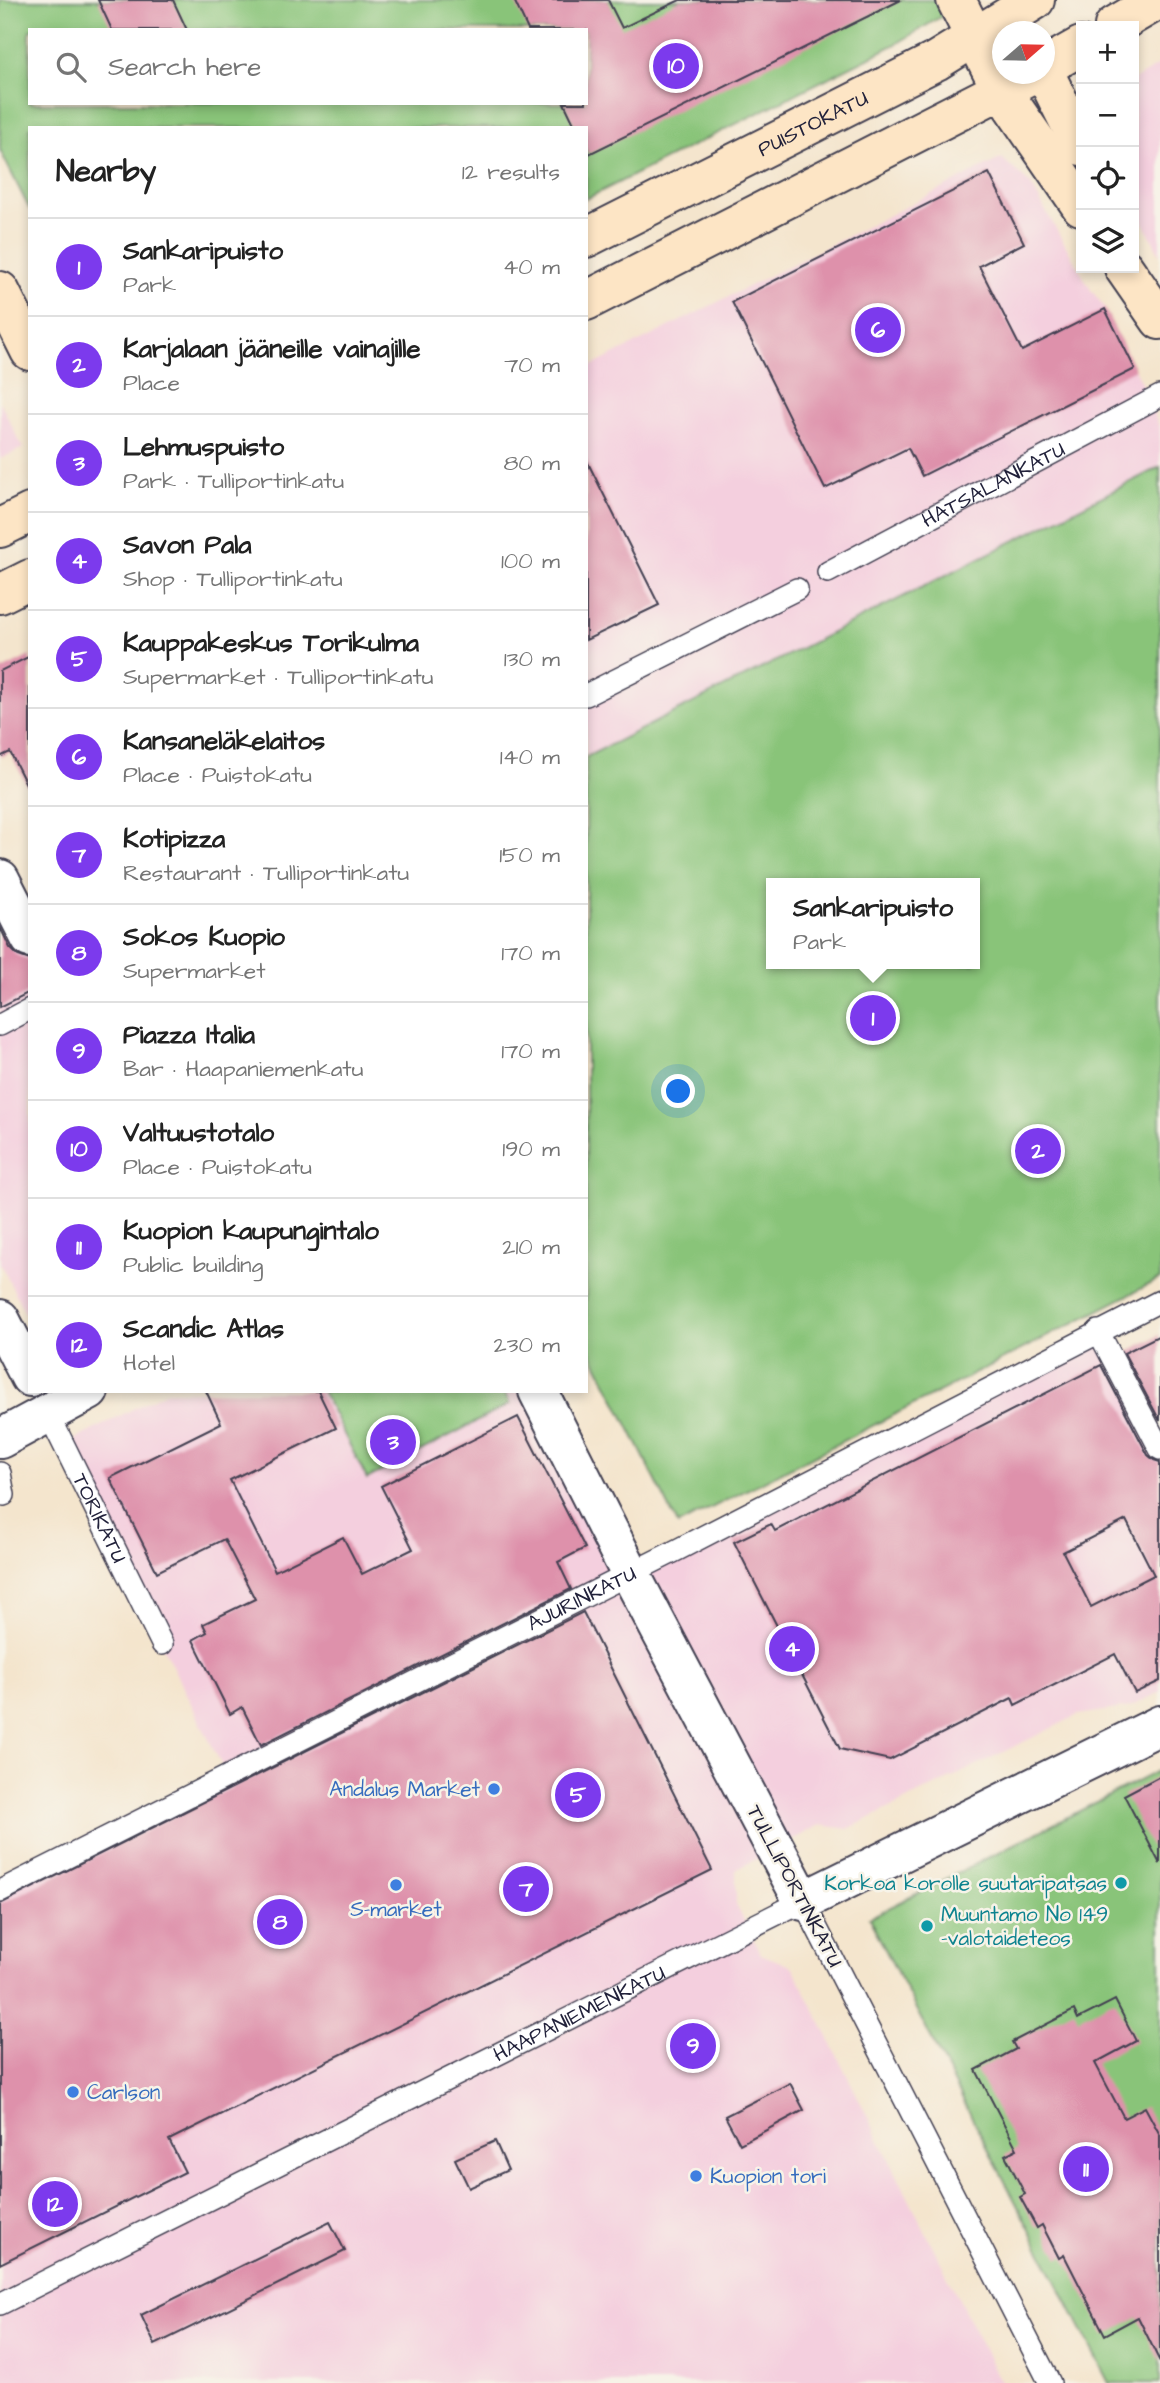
<!DOCTYPE html>
<html lang="en">
<head>
<meta charset="utf-8">
<style>
  body { margin:0; font-family:"Architects Daughter",sans-serif; background:#f6f6f6; color:#222 }
  .controls { position:absolute; right:21px; top:21px; display:grid; overflow:hidden; border-radius:0px; box-shadow:0 4px 10px #0003 }
  .controls button { width:63px; height:63px; display:grid; place-items:center; padding:0; border:0; border-bottom:2px solid #e0e0e0; background:#fff; color:#222; font:35px sans-serif }
  .compass { position:absolute; left:992px; top:21px; width:63px; height:63px; border-radius:50%; background:#fff; box-shadow:0 4px 10px #0003; rotate:70deg }
  .you { position:absolute; left:679px; top:1092px; width:24px; height:24px; margin:-18px; border:5px solid #fff; border-radius:50%; background:#1a73e8; box-shadow:0 0 0 10px #1a73e833 }
  .badge { display:grid; place-items:center; width:46px; height:46px; border-radius:50%; background:#7c3aed; color:#fff; font-size:23px; font-weight:700 }
  .pin { position:absolute; translate:-50% -50%; border:4px solid #fff; box-shadow:0 2px 7px #0006 }
  .popup { position:absolute; left:766px; top:878px; width:214px; height:91px; box-sizing:border-box; display:grid; place-content:center; border-radius:0px; background:#fff; filter:drop-shadow(0 2px 5px #0005); font-size:23px; white-space:nowrap; color:#767676 }
  .popup b { font-size:26px; color:#222 }
  .popup::after { content:''; position:absolute; left:50%; top:100%; margin-left:-14px; border:14px solid transparent; border-top-color:#fff }
  .list { margin:0; padding:0; list-style:none }
  h2 { display:flex; justify-content:space-between; align-items:center; height:91px; margin:0; padding:0 28px; font-size:30px }
  h2 small { font-size:23px; font-weight:400; color:#767676 }
  .list li { display:grid; grid-template-columns:46px 1fr auto; gap:21px; align-items:center; box-sizing:border-box; height:98px; padding:0 28px; border-top:2px solid #e0e0e0 }
  .list b { display:block; font-size:26px; white-space:nowrap }
  .list p { margin:0; font-size:23px; white-space:nowrap; color:#767676 }
  .list em { font-size:23px; font-style:normal; color:#767676 }
  .icon { flex:none; width:38px; height:38px; fill:none; stroke:currentColor; stroke-width:2; stroke-linecap:round; stroke-linejoin:round }
  .map { position:relative; flex:none; width:1160px; height:2383px; overflow:hidden }
  .search { position:absolute; background:#fff; box-shadow:0 4px 10px #0003; left:28px; top:28px; width:560px; height:77px; display:flex; align-items:center; gap:18px; box-sizing:border-box; padding:0 24px; border-radius:0px; color:#767676; font-size:26px }
  .panel { position:absolute; background:#fff; box-shadow:0 4px 10px #0003; left:28px; top:126px; width:560px; height:1267px; border-radius:0px }
  .map>svg:first-child { display:block }
  .built { fill:#f4cfde }
  .green { fill:#89c479; stroke:#56735a; stroke-width:2; fill-rule:evenodd }
  .building { fill:#de91ab; fill-rule:evenodd }
  .lines { fill:none; stroke-linecap:round; stroke-linejoin:round }
  .lane-casing { stroke:#423f51; stroke-width:24 }
  .street-casing { stroke:#423f51; stroke-width:42 }
  .secondary-casing { stroke:#423f51; stroke-width:42 }
  .lane { stroke:#fff; stroke-width:21 }
  .street { stroke:#fff; stroke-width:38 }
  .secondary { stroke:#fde5c5; stroke-width:38 }
  .shop-dot { fill:#3f7fe0; stroke:#f7f3e8; stroke-width:2.5 }
  .culture-dot { fill:#0f9aa8; stroke:#f7f3e8; stroke-width:2.5 }
  .labels { text-anchor:middle; stroke-width:5; stroke-linejoin:round; paint-order:stroke }
  .street-label { font-size:21px; fill:#22223b; stroke:#f7f3e8 }
  .shop-label { font-size:21px; fill:#366cbe; stroke:#f7f3e8; text-anchor:start }
  .culture-label { font-size:21px; fill:#0d838f; stroke:#f7f3e8; text-anchor:end }
</style>
</head>
<body>
<div class="map">
<svg width="1160" height="2383" viewBox="0 0 1160 2383">
  <rect width="100%" height="100%" fill="#f7f3e8"/>
  <filter id="ink" filterUnits="userSpaceOnUse"><feTurbulence type="fractalNoise" baseFrequency=".0143" numOctaves="2"/><feDisplacementMap in="SourceGraphic" scale="14" xChannelSelector="R" yChannelSelector="G"/><feConvolveMatrix kernelMatrix="1 2 1 2 8 2 1 2 1" color-interpolation-filters="sRGB"/></filter>
  <filter id="wash" filterUnits="userSpaceOnUse"><feTurbulence type="fractalNoise" baseFrequency=".00686" numOctaves="4" result="noise"/><feDisplacementMap in="SourceGraphic" scale="28" xChannelSelector="R" yChannelSelector="G"/><feGaussianBlur stdDeviation="1.57" result="paint"/><feColorMatrix in="noise" values="0 0 0 0 0 0 0 0 0 0 0 0 0 0 0 0 0 1.4 0 .05"/><feComposite in="paint" operator="in"/></filter>
  <g filter="url(#wash)">
    <rect width="100%" height="100%" fill="#f4e5cd"/>
    <g class="built">
      <path d="M1160,64V255L1134,203V80Z"/>
      <path d="M1002,158L1031,185L1091,290L1103,305L1141,383L1160,428V467L586,757V369Z"/>
      <path d="M0,402L23,448L0,459Z"/>
      <path d="M0,857L30,918V1323L0,1263Z"/>
      <path d="M1098,1331L1160,1449V1692L1130,1707L1078,1715L848,1829L820,1825L736,1870V1905L761,1954L793,1967L1001,2383H0V1892L227,1776L63,1446L167,1391H538L631,1573Z"/>
    </g>
    <g class="green">
      <path d="M0,0H968L898,43L586,199V128H30V210L0,150ZM30,30H586V103H30Z"/>
      <path d="M1160,467V1279L678,1525L586,1342V757ZM772,883H974V964H772Z"/>
      <path d="M322,1391H504L510,1404L367,1479Z"/>
      <path d="M1160,1770V2383H1109L869,1918Z"/>
    </g>
    <g id="blocks">
      <g class="building">
        <path d="M98,0H173L187,30H112Z"/>
        <path d="M514,0H608L622,28L680,0H901L589,154L586,148V128H576L564,103H586V30H528Z"/>
        <path d="M989,173L1024,243L979,266L1022,351L1105,309L1135,369L922,476L908,448L825,489L732,302Z"/>
        <path d="M586,459L659,605L586,640Z"/>
        <path d="M30,656V792L10,752L0,757V671Z"/>
        <path d="M0,927L10,948L18,956L30,960V992L0,1007Z"/>
        <path d="M1160,1335V1421L1124,1353Z"/>
        <path d="M1101,1365L1148,1455L1154,1460L1160,1462V1681L1135,1693L1115,1654L1015,1705L1012,1698L890,1760L840,1749L734,1542L771,1524L775,1531ZM1126,1520L1154,1575L1091,1607L1063,1552Z"/>
        <path d="M206,1391H318L336,1428L230,1480L275,1571L343,1537L362,1574L413,1549L381,1486L518,1417L585,1548L558,1562L571,1589L261,1745L242,1707L230,1714L193,1640L207,1632L203,1624L255,1599L224,1539L157,1572L110,1478L221,1423Z"/>
        <path d="M583,1612L712,1870L169,2140L185,2172L0,2264V1904Z"/>
        <path d="M1160,1776V1864L1124,1795Z"/>
        <path d="M1115,2000L1136,2041L1095,2063L1124,2118L1145,2107L1160,2135V2362L1138,2317L1105,2335L1064,2255L1059,2258L1042,2225L1037,2228L1020,2197L1025,2194L1005,2155L1017,2149L976,2070L1016,2049L1012,2042L1074,2010L1078,2019Z"/>
        <path d="M790,2083L804,2110L740,2144L725,2116Z"/>
        <path d="M495,2141L508,2170L469,2188L455,2159Z"/>
        <path d="M330,2222L345,2251L155,2345L141,2315Z"/>
      </g>
    </g>
  </g>
  <g filter="url(#ink)">
    <use href="#blocks" fill-opacity="0" stroke="#423f51" stroke-width="2"/>
    <g class="lines">
      <defs>
        <g id="lane">
          <path id="s1" d="M828,572L1160,396"/>
          <path d="M586,695L797,589"/>
          <path d="M0,1025L30,1009"/>
          <path d="M1098,1331L1160,1449"/>
          <path id="s2" d="M48,1413L162,1644"/>
          <path d="M0,1473L4,1495"/>
          <path id="s3" d="M0,1891L679,1549L1160,1301"/>
          <path id="s4" d="M0,2304L803,1901L1050,2383"/>
        </g>
        <g id="street">
          <path d="M0,879L30,938"/>
          <path d="M0,1319L30,1377"/>
          <path d="M538,1391L630,1573L803,1901L1160,1725"/>
          <path d="M0,1439L89,1391"/>
        </g>
        <g id="secondary">
          <path d="M956,0L1002,91L1081,206"/>
          <path d="M1114,26L1158,0"/>
          <path d="M1044,67L1081,46"/>
          <path d="M1044,72L1081,146"/>
          <path id="s5" d="M586,238L936,61L1035,0"/>
          <path d="M1124,268L1160,320"/>
          <path d="M0,291L30,351"/>
          <path d="M586,301L1032,74"/>
          <path d="M0,528L30,513"/>
          <path d="M0,594L30,579"/>
        </g>
      </defs>
      <use href="#lane" class="lane-casing"/>
      <use href="#street" class="street-casing"/>
      <use href="#secondary" class="secondary-casing"/>
      <use href="#lane" class="lane"/>
      <use href="#street" class="street"/>
      <use href="#secondary" class="secondary"/>
    </g>
  </g>
  <g class="shop-dot">
    <circle cx="494" cy="1789" r="7"/>
    <circle cx="396" cy="1885" r="7"/>
    <circle cx="73" cy="2092" r="7"/>
    <circle cx="696" cy="2176" r="7"/>
  </g>
  <g class="culture-dot">
    <circle cx="1121" cy="1883" r="7"/>
    <circle cx="927" cy="1926" r="7"/>
  </g>
  <g class="labels">
    <g class="street-label">
      <text dy="7" stroke="none"><textPath href="#s5" startOffset="254">PUISTOKATU</textPath></text>
      <text dy="7" stroke="none"><textPath href="#s1" startOffset="187">HATSALANKATU</textPath></text>
      <text dy="7" stroke="none"><textPath href="#s2" startOffset="117">TORIKATU</textPath></text>
      <text dy="7" stroke="none"><textPath href="#s3" startOffset="651">AJURINKATU</textPath></text>
      <text transform="translate(795 1886) rotate(62)" y="7">TULLIPORTINKATU</text>
      <text dy="7" stroke="none"><textPath href="#s4" startOffset="648">HAAPANIEMENKATU</textPath></text>
    </g>
    <g class="shop-label">
      <text x="480" y="1796" text-anchor="end">Andalus Market</text>
      <text x="396" y="1916" text-anchor="middle">S-market</text>
      <text x="87" y="2099">Carlson</text>
      <text x="710" y="2183">Kuopion tori</text>
    </g>
    <g class="culture-label">
      <text x="1107" y="1890">Korkoa korolle suutaripatsas</text>
      <text x="941" y="1921" text-anchor="start">Muuntamo No 149<tspan x="941" dy="24">-valotaideteos</tspan></text>
    </g>
  </g>
</svg>
<div class="controls">
<button>+</button>
<button>−</button>
<button><svg class="icon" aria-label="locate" viewBox="0 0 24 24"><circle cx="12" cy="12" r="6"/><path d="M12 2v4M12 18v4M2 12h4M18 12h4"/></svg></button>
<button><svg class="icon" aria-label="layers" viewBox="0 0 24 24"><path d="M12 4l9 5-9 5-9-5zM3 14l9 5 9-5"/></svg></button>
</div>
<svg class="compass" viewBox="-18 -18 36 36"><path d="M0-13l5 13h-10z" fill="#e53935"/><path d="M0 13l5-13h-10z" fill="#767676"/></svg>
<div class="you"></div>
<div class="pin badge" style="left:873px;top:1018px">1</div>
<div class="popup"><b>Sankaripuisto</b>Park</div>
<div class="pin badge" style="left:1038px;top:1151px">2</div>
<div class="pin badge" style="left:393px;top:1442px">3</div>
<div class="pin badge" style="left:792px;top:1649px">4</div>
<div class="pin badge" style="left:578px;top:1795px">5</div>
<div class="pin badge" style="left:878px;top:330px">6</div>
<div class="pin badge" style="left:526px;top:1889px">7</div>
<div class="pin badge" style="left:280px;top:1922px">8</div>
<div class="pin badge" style="left:693px;top:2046px">9</div>
<div class="pin badge" style="left:676px;top:66px">10</div>
<div class="pin badge" style="left:1086px;top:2169px">11</div>
<div class="pin badge" style="left:55px;top:2204px">12</div>
<div class="search"><svg class="icon" aria-label="search" viewBox="0 0 24 24"><circle cx="10" cy="10" r="6"/><path d="M15 15l6 6"/></svg>Search here</div>
<section class="panel">
<h2>Nearby<small>12 results</small></h2>
<ul class="list">
<li><span class="badge">1</span><div><b>Sankaripuisto</b><p>Park</p></div><em>40 m</em></li>
<li><span class="badge">2</span><div><b>Karjalaan jääneille vainajille</b><p>Place</p></div><em>70 m</em></li>
<li><span class="badge">3</span><div><b>Lehmuspuisto</b><p>Park · Tulliportinkatu</p></div><em>80 m</em></li>
<li><span class="badge">4</span><div><b>Savon Pala</b><p>Shop · Tulliportinkatu</p></div><em>100 m</em></li>
<li><span class="badge">5</span><div><b>Kauppakeskus Torikulma</b><p>Supermarket · Tulliportinkatu</p></div><em>130 m</em></li>
<li><span class="badge">6</span><div><b>Kansaneläkelaitos</b><p>Place · Puistokatu</p></div><em>140 m</em></li>
<li><span class="badge">7</span><div><b>Kotipizza</b><p>Restaurant · Tulliportinkatu</p></div><em>150 m</em></li>
<li><span class="badge">8</span><div><b>Sokos Kuopio</b><p>Supermarket</p></div><em>170 m</em></li>
<li><span class="badge">9</span><div><b>Piazza Italia</b><p>Bar · Haapaniemenkatu</p></div><em>170 m</em></li>
<li><span class="badge">10</span><div><b>Valtuustotalo</b><p>Place · Puistokatu</p></div><em>190 m</em></li>
<li><span class="badge">11</span><div><b>Kuopion kaupungintalo</b><p>Public building</p></div><em>210 m</em></li>
<li><span class="badge">12</span><div><b>Scandic Atlas</b><p>Hotel</p></div><em>230 m</em></li>
</ul>
</section>
</div>
</body>
</html>
